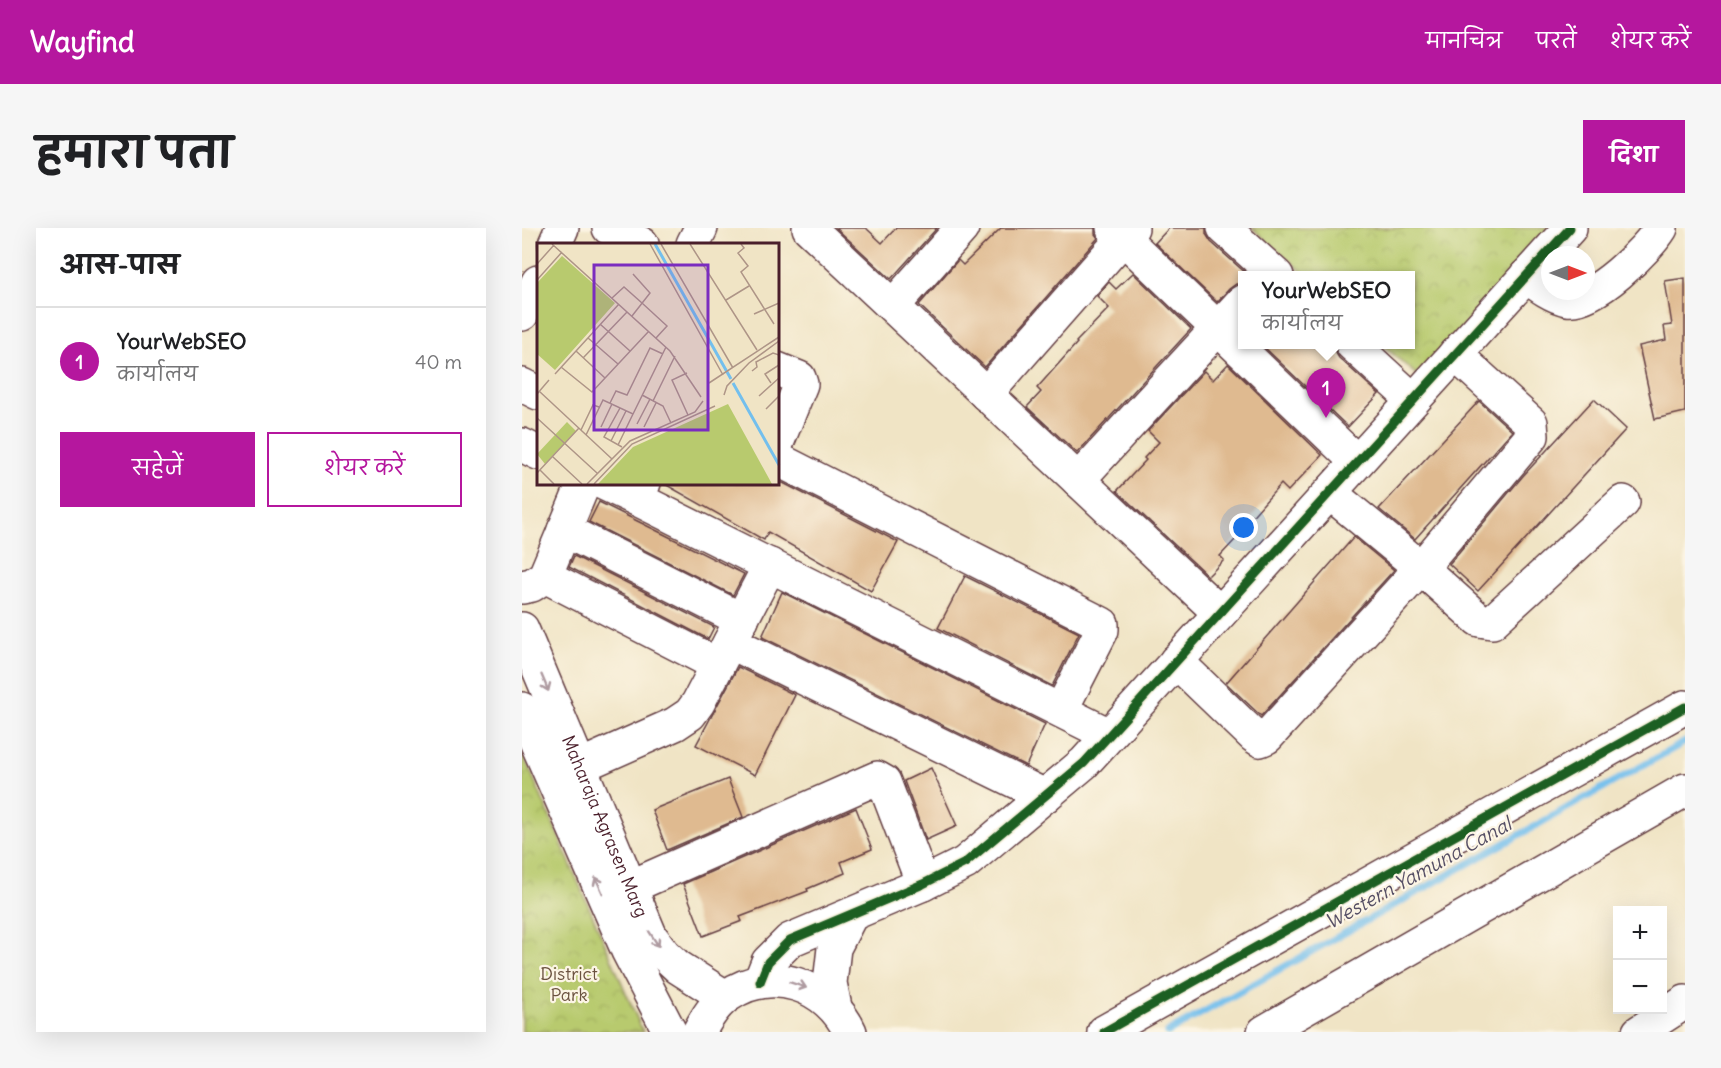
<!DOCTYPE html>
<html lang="hi">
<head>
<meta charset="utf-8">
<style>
  body { margin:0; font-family:Delius,"Playpen Sans Deva",sans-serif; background:#f6f6f6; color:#202124 }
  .controls { position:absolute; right:18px; bottom:18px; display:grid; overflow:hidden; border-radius:0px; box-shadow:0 6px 24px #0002 }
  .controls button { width:54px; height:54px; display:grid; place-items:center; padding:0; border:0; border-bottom:2px solid #e0e0e0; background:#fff; color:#202124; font:30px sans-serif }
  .compass { position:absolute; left:1019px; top:18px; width:54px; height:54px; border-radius:50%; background:#fff; box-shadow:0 6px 24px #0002; rotate:90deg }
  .you { position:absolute; left:722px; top:300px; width:21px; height:21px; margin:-15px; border:4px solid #fff; border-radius:50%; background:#1a73e8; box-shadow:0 0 0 9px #1a73e833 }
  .badge { display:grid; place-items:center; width:39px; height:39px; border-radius:50%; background:#b5179e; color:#fff; font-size:20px; font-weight:700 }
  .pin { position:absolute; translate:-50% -50px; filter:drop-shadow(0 2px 3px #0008) }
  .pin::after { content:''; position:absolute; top:32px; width:21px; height:18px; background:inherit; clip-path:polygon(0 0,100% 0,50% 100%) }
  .popup { position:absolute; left:716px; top:43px; width:177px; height:78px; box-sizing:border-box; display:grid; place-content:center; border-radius:0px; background:#fff; filter:drop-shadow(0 2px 4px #0005); font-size:20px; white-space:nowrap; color:#757577 }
  .popup b { font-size:22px; color:#202124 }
  .popup::after { content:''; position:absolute; left:50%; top:100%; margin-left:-12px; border:12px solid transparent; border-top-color:#fff }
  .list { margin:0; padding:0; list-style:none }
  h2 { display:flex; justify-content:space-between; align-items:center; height:78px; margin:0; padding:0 24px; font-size:26px }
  h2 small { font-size:20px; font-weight:400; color:#757577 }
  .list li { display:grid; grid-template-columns:39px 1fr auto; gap:18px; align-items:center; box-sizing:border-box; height:108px; padding:0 24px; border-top:2px solid #e0e0e0 }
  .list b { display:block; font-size:22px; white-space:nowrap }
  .list p { margin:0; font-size:20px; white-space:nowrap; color:#757577 }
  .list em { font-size:20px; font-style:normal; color:#757577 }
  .actions { display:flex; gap:12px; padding:18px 24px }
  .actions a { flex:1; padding:14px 0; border:2px solid #b5179e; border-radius:0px; text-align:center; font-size:21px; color:#b5179e }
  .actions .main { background:#b5179e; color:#fff }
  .map { position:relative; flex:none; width:1163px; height:804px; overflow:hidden; border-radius:0px }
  header { display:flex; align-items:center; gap:36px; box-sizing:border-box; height:84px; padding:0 30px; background:#b5179e; color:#fff }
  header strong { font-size:28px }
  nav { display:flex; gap:33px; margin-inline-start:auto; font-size:21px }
  .intro { display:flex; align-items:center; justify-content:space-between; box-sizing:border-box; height:144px; padding:0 36px }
  h1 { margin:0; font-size:42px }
  .button { padding:15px 27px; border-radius:0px; background:#b5179e; color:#fff; font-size:21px; font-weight:700 }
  main { display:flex; gap:36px; padding:0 36px }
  aside { flex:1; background:#fff; border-radius:0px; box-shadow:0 6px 24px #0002 }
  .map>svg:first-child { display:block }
  .park { fill:url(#park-crowns); stroke:#81744c; stroke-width:1.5 }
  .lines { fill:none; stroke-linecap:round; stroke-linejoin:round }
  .stream { stroke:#73bfed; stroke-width:7 }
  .building { fill:#dfba90 }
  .minor-casing { stroke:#633d42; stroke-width:36 }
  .minor { stroke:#fff; stroke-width:33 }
  .cycleway-casing { stroke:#fcf5e5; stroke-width:13 }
  .cycleway { stroke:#1b5e20; stroke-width:9 }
  .oneway { stroke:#ae9aa0 }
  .labels { text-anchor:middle; stroke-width:4.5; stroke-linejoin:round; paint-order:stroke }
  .street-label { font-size:18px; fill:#4a1f2b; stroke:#fcf5e5 }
  .park-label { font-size:18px; fill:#6b523f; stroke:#fcf5e5 }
  .water-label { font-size:20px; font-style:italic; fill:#564f65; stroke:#fcf5e5 }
  .inset-river { fill:none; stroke:#73bfed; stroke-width:3 }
  .inset-road { fill:none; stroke:#ae9587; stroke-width:1.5 }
  .view { fill:#7b2cbf; fill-opacity:0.15; stroke:#7b2cbf; stroke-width:3 }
  .inset-edge { fill:none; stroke:#4a1f2b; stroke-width:3 }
</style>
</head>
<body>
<header>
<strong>Wayfind</strong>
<nav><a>मानचित्र</a><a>परतें</a><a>शेयर करें</a></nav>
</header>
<div class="intro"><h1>हमारा पता</h1><a class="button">दिशा</a></div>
<main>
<aside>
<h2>आस-पास<small></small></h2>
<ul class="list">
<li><span class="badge">1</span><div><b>YourWebSEO</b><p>कार्यालय</p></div><em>40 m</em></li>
</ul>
<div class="actions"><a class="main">सहेजें</a><a>शेयर करें</a></div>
</aside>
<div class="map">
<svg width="1163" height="804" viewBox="0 0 1163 804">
  <defs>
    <pattern id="park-crowns" width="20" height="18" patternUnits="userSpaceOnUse" patternTransform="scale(1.5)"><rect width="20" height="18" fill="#b8ca6e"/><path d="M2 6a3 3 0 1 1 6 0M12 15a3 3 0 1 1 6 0" fill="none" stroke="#a0ad5f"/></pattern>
  </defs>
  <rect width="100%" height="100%" fill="#fcf5e5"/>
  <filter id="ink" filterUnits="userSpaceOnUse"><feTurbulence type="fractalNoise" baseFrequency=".0167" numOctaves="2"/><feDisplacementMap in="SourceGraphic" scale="12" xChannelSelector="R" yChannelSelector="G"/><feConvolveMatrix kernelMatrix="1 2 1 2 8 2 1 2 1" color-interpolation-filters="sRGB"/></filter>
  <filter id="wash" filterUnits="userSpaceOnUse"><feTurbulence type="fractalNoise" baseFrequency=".008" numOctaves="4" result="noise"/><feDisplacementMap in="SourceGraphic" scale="24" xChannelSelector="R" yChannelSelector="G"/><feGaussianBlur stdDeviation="1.35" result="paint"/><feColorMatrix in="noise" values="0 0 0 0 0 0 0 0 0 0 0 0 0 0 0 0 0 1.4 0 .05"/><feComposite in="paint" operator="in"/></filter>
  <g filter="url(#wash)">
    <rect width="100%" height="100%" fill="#f0e4c5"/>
    <g class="park">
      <path d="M730,0H1028L897,149L861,117L888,116V48L784,47Z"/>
      <path d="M0,524L121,804H0Z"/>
    </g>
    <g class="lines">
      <path class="stream" d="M646,804L1163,514"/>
    </g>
    <g id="blocks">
      <g class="building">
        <path d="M314,0H344L360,15L374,0H415L369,51Z"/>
        <path d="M479,0H573V6L576,10L463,139L397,77L436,32L441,37Z"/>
        <path d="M647,0H684V6L689,14L727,48H720V56H714L707,61L695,74L633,15Z"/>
        <path d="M611,45L669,101L555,225L505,179L519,164L515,160L555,115L554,114L587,80L575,68L587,54L594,61Z"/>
        <path d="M1163,50V184L1133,191L1117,118L1144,112L1142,98L1150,97L1143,53Z"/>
        <path d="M740,117H812V122L817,130L857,166L826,199Z"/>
        <path d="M706,136L800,227L766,263L759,256L725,294L728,296L698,328L702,332L686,348L595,263L624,232L622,230L637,214L626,203L682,143L691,152Z"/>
        <path d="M1072,171L1104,201L956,363L927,336L1000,249Z"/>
        <path d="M957,173L990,203L893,311L857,281Z"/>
        <path d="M141,255H261L376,314L349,363L246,304L242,312Z"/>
        <path d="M77,274L222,346L211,367L67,294Z"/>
        <path d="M832,309L872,342L739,488L704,455Z"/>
        <path d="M52,328L192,399L186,411L47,339Z"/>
        <path d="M443,348L557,405L530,458L416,400Z"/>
        <path d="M260,364L523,496L504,538L240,409Z"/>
        <path d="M216,439L273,467L233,547L174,517Z"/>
        <path d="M409,540L435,598L404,612L382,553Z"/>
        <path d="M206,551L221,589L145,622L130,582Z"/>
        <path d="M334,580L350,621L319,634L323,645L285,661L286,663L218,689L220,693L181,708L161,656Z"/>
      </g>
    </g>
  </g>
  <g filter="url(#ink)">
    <use href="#blocks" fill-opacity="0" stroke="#633d42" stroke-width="1.5"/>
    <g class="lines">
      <defs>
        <g id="minor">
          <path d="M87,0L120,16"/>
          <path d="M287,0L698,385"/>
          <path d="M591,0L835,234"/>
          <path d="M702,0L755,48"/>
          <path d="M33,16L40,0"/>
          <path d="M171,16L179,0"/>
          <path d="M1004,48C1016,57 1030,68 1045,71C1071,76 1126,21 1139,0"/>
          <path d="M371,78L440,0"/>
          <path d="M0,86L16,54"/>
          <path d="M830,116L891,172"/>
          <path d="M255,141L277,150L279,156L255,215"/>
          <path d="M0,157L16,165"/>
          <path d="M464,166L610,0"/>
          <path d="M0,217L16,225"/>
          <path d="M255,231L580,396V402L539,482"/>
          <path d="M556,252L720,74"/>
          <path d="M81,255L115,271"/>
          <path d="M122,255L115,271L587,507"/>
          <path d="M808,265L899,340L957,392L970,394L1101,274"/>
          <path d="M42,302L220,392"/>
          <path d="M23,348L196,437"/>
          <path d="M0,359L10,357L23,348L62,255"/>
          <path id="s1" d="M0,401L129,709L142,726L156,739L203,769"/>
          <path d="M208,414L523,568"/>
          <path d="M654,433L732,508L738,512L745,509L899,340L1010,208L1009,195L933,126"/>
          <path d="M0,481L106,723L148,804"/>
          <path d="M38,547L153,496L168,486L176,475L248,337"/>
          <path d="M108,659L355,550L362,554L401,656"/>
          <path d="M238,754L246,734L268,712L401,656L443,635L562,535L1048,0"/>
          <path d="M313,779L308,755L312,720L329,687"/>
          <path d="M177,804C184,791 192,777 205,768C249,737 306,756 328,804"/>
          <path d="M582,804L1163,479"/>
          <path d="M742,804L1163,562"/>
          <path d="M1117,804L1163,774"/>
        </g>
      </defs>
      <use href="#minor" class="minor-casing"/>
      <use href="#minor" class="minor"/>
      <defs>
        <g id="cycleway">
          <path d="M238,754L246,734L268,712L401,656L443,635L562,535L1048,0"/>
          <path d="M582,804L1163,479"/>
        </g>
      </defs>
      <use href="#cycleway" class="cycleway-casing"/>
      <use href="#cycleway" class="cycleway"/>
    </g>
    <defs><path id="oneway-shaft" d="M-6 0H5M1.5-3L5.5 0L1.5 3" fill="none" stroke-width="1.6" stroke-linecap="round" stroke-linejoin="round" transform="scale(1.5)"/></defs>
    <g class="oneway">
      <use href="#oneway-shaft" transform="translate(23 455) rotate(67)"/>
      <use href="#oneway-shaft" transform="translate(77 657) rotate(-114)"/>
      <use href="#oneway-shaft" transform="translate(132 711) rotate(57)"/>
      <use href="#oneway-shaft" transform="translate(276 757) rotate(19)"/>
    </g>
  </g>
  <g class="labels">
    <g class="street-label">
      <text dy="6" stroke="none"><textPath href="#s1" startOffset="214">Maharaja Agrasen Marg</textPath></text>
    </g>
    <g class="park-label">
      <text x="47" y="752">District<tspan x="47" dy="21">Park</tspan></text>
    </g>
    <g class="water-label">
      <text transform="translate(896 645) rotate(-29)" y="7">Western Yamuna Canal</text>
    </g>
  </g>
  <g transform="translate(15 15)">
    <rect width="242" height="242" fill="#f0e4c5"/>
    <path d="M25,13L78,60L18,127L0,111V40ZM191,161L235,241H61L96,204ZM30,179L39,188L8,221L0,211Z" fill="#b8ca6e"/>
    <path class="inset-river" d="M118,1L194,136M196,140L242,222"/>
    <path class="inset-road" d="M15,1L133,108L164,154M113,1L186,132M124,1L196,125M153,1L220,107M204,1L207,5L201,10L211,23L204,29L237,81M0,21L17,2M0,37L25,9M75,55L87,44L105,60L130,83L119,95M189,57L212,43M217,71L242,60M95,73L113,50L96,31M63,81L93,108M51,95L81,121M39,108L68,135M46,115L90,69M24,124L55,149L112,88M215,128L220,124L219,119L236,110L242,112M150,130L135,137L151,172M18,131L82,61M172,140L242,94M234,140L228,131L242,122M2,148L75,216M0,151L12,137M105,152L126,163L134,180M187,152L190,143L212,120L242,98M222,153L242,135M116,158L138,113M73,160L79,148L90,152L113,105L126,111M83,165L67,194L85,204M229,166L242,153M0,175L60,230M100,181L113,156M64,184L75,161M107,184L119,160M44,187L56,162L62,164M49,192L66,157L96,171L129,104M74,198L89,168M81,202L96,171M16,214L45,241M3,227L17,241M0,230L42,185M50,241L93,198L158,169L166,158M57,241L95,201L178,163"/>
    <path class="view" d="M57,22H171V187H57Z"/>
    <rect width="242" height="242" class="inset-edge"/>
  </g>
</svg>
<div class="controls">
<button>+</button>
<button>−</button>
</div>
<svg class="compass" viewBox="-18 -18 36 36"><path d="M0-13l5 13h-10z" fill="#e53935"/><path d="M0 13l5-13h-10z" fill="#757577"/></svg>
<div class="you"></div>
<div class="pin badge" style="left:804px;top:190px">1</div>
<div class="popup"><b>YourWebSEO</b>कार्यालय</div>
</div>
</main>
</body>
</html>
